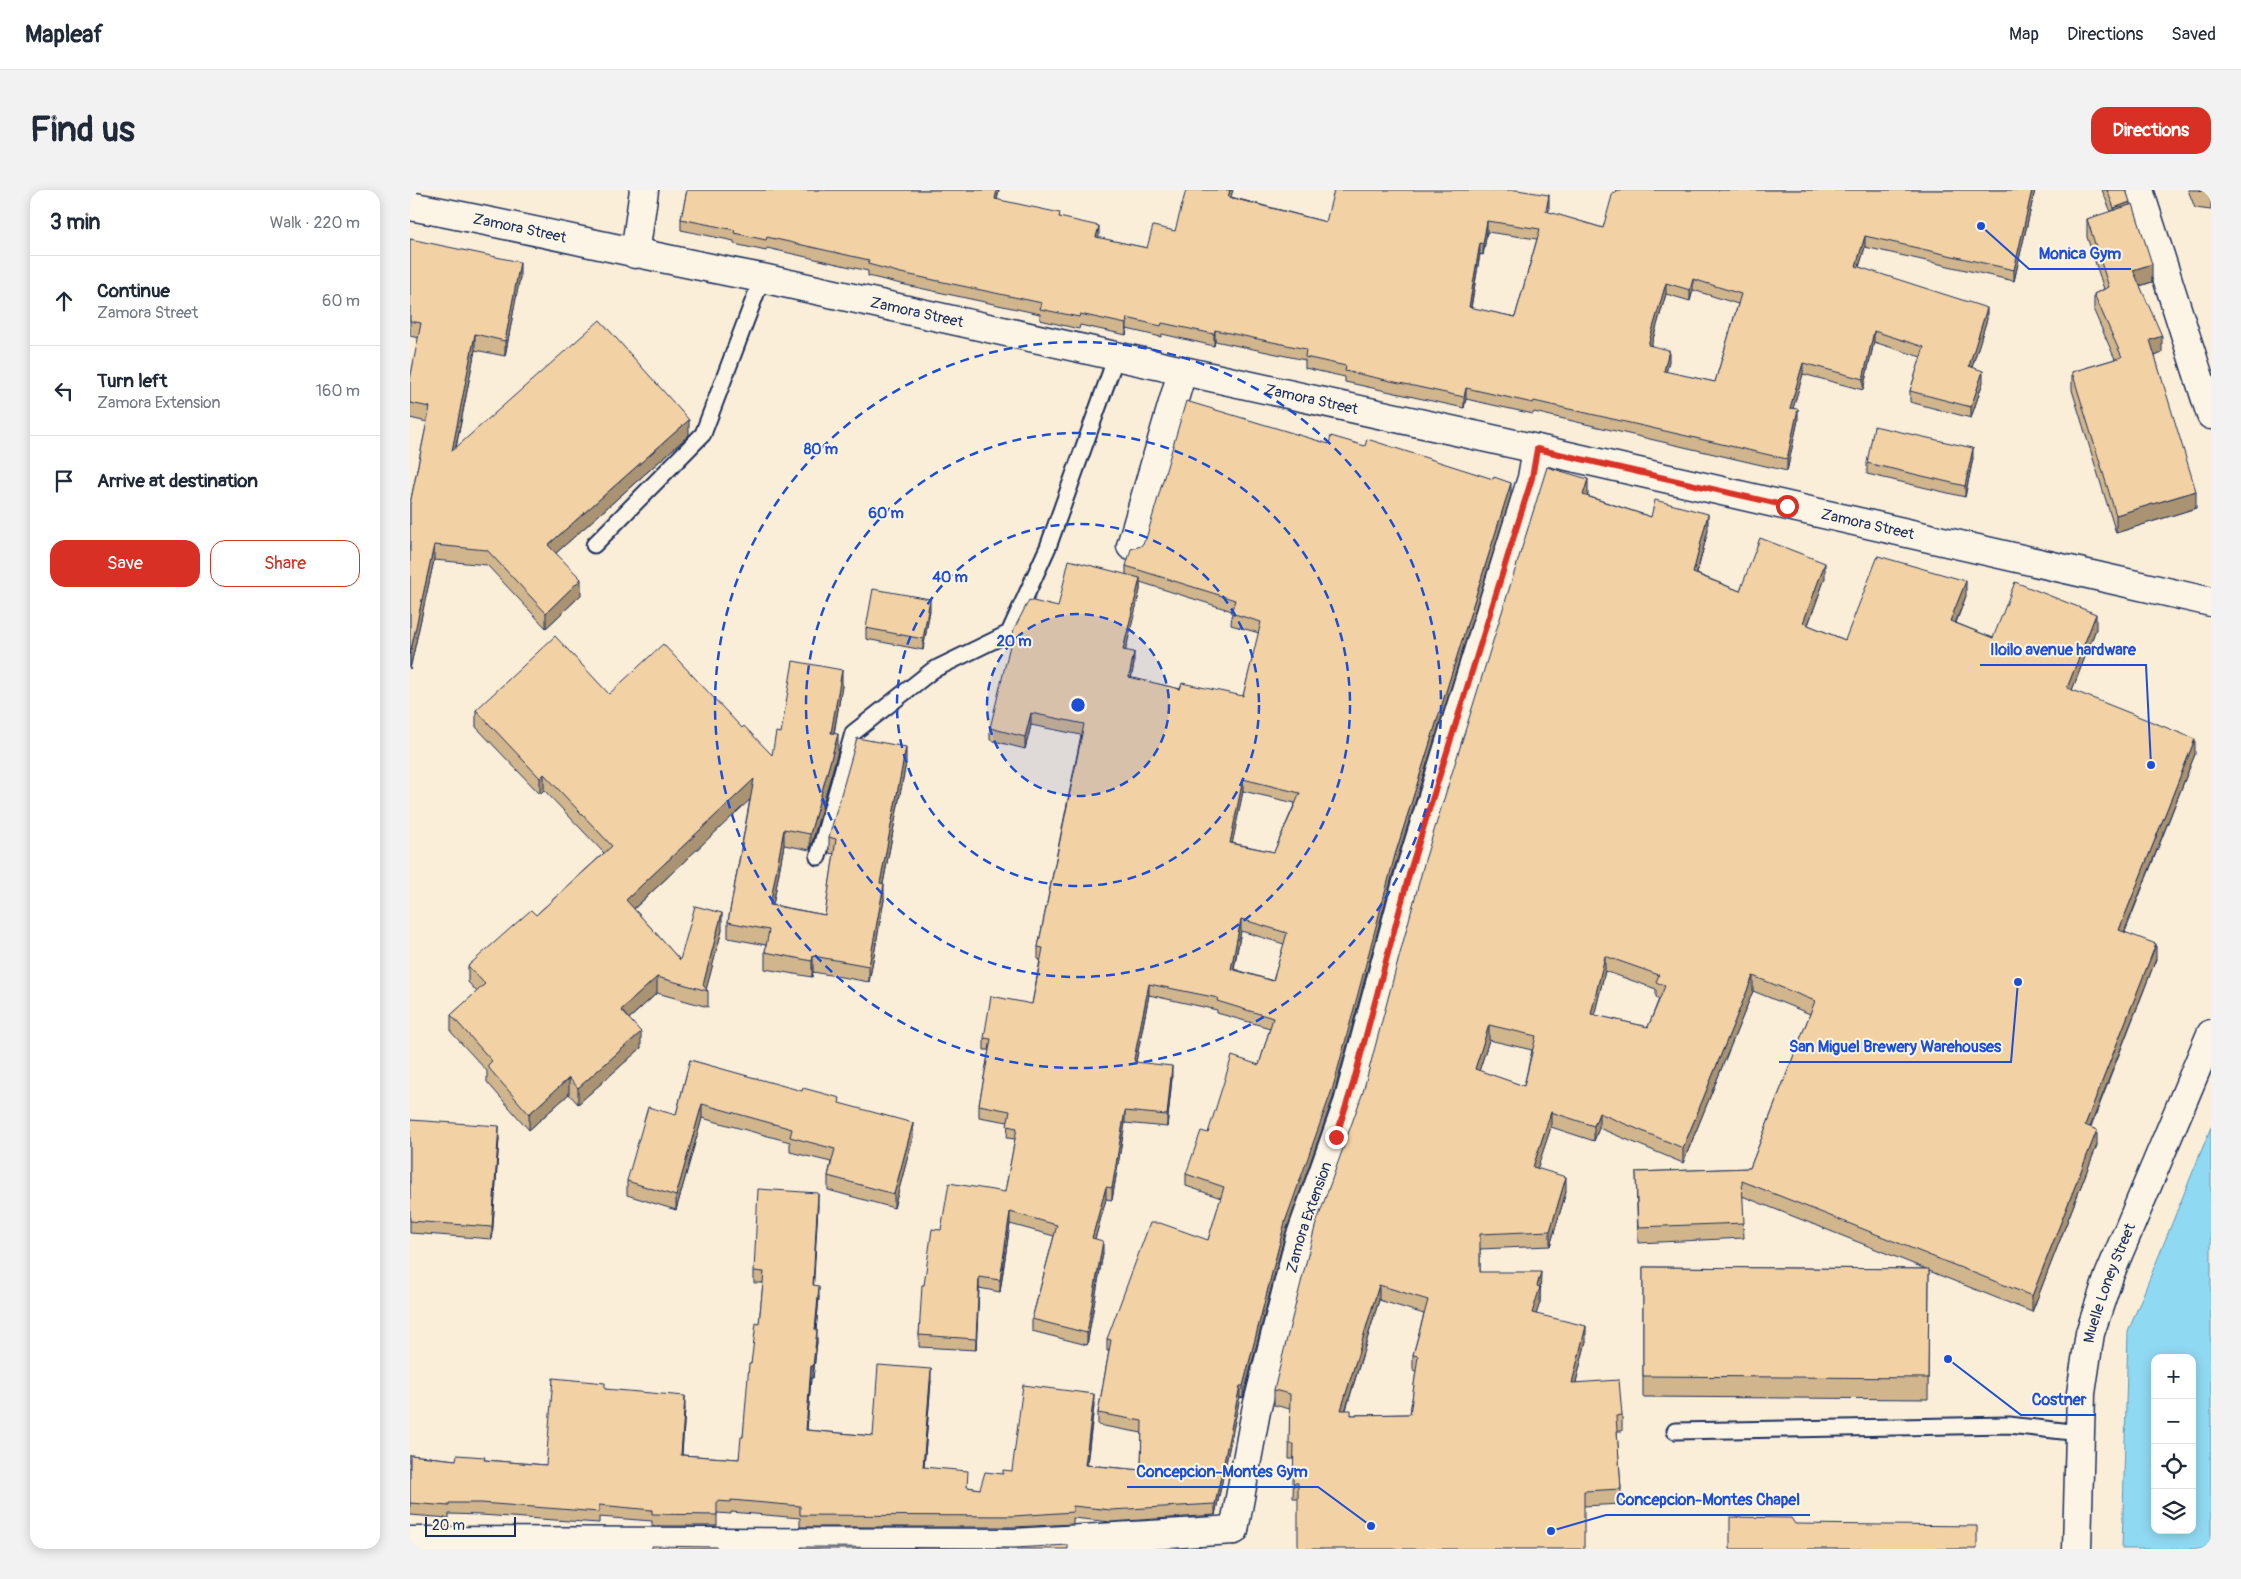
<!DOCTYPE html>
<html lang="en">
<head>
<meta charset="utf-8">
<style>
  body { margin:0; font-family:Pangolin,sans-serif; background:#f2f2f3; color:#1f2937 }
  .controls { position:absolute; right:15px; bottom:15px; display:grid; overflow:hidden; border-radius:10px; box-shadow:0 2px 12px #0003 }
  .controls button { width:45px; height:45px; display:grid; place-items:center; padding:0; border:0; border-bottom:1px solid #e0e1e3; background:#fff; color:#1f2937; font:25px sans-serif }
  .scale { position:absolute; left:15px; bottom:12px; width:91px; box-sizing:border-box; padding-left:5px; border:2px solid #1b2f5e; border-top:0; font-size:14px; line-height:18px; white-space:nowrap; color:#1b2f5e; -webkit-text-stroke:4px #fcf5e5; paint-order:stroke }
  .stop { position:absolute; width:15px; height:15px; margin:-11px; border:4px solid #d93025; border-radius:50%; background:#fff }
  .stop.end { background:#d93025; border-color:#fff; box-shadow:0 1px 5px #0008 }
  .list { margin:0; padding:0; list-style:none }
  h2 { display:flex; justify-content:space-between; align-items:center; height:65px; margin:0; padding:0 20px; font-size:21px }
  h2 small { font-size:16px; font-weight:400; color:#747a83 }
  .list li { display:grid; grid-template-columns:32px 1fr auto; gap:15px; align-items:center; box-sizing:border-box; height:90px; padding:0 20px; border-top:1px solid #e0e1e3 }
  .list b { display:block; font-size:19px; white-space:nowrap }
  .list p { margin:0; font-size:16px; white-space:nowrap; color:#747a83 }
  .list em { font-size:16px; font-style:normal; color:#747a83 }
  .actions { display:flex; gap:10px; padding:15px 20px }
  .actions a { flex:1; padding:11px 0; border:1px solid #d93025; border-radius:15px; text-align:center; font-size:18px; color:#d93025 }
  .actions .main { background:#d93025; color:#fff }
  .icon { flex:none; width:28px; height:28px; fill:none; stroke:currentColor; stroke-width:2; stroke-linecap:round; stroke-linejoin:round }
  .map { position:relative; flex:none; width:1801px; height:1359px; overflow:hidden; border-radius:15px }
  header { display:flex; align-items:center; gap:30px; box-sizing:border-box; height:70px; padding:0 25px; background:#fff; border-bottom:1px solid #e0e1e3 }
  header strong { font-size:24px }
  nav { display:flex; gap:28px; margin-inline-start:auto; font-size:18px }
  .intro { display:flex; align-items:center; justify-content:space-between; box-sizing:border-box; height:120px; padding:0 30px }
  h1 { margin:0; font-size:35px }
  .button { padding:12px 22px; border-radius:15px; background:#d93025; color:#fff; font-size:18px; font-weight:700 }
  main { display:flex; gap:30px; padding:0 30px }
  aside { flex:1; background:#fff; border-radius:15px; box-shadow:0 2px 12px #0003 }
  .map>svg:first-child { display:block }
  .water { fill:#90d9f2; stroke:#6195b7; fill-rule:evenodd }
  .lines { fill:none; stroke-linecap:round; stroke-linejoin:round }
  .lane-casing { stroke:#1b2f5e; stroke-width:19 }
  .street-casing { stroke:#1b2f5e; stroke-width:31 }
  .secondary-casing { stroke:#1b2f5e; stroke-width:31 }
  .lane { stroke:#fcf5e5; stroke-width:15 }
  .street { stroke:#fcf5e5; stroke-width:28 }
  .secondary { stroke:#fcf5e5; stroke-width:28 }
  .wall { fill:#d0b58d; stroke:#1b2f5e; fill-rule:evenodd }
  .shaded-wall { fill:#a99373; stroke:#1b2f5e }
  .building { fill:#f2d2a4; stroke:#1b2f5e; fill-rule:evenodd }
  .route { stroke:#d93025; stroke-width:6 }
  .ring { fill:none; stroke:#1d4ed8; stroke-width:2.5; stroke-dasharray:9 6 }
  .labels { text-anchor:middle; stroke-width:4; stroke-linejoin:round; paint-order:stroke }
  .street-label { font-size:15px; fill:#1b2f5e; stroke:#fcf5e5 }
  .centre { fill:#1d4ed8; stroke:#fcf5e5; stroke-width:2.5 }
  .ring-label { font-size:15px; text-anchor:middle; font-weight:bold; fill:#1d4ed8; stroke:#fcf5e5; stroke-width:4; stroke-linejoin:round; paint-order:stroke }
  .leader { fill:none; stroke:#1d4ed8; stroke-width:2 }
  .callout-dot { fill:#1d4ed8; stroke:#fcf5e5; stroke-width:2 }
  .callout-label { font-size:16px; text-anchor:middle; font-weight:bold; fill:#1d4ed8; stroke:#fcf5e5; stroke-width:4; stroke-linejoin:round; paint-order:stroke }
</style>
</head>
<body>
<header>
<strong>Mapleaf</strong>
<nav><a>Map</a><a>Directions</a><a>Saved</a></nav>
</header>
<div class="intro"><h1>Find us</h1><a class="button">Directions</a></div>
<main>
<aside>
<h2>3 min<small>Walk · 220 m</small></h2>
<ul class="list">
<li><svg class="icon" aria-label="ahead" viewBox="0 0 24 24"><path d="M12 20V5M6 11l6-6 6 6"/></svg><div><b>Continue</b><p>Zamora Street</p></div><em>60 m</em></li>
<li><svg class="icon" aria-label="left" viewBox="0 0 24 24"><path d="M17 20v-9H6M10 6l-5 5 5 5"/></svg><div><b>Turn left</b><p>Zamora Extension</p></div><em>160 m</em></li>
<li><svg class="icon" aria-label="arrive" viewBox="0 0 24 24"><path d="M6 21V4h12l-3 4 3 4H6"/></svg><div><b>Arrive at destination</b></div></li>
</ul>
<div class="actions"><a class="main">Save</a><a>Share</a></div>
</aside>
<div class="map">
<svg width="1801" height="1359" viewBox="0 0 1801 1359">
  <rect width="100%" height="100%" fill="#faeed8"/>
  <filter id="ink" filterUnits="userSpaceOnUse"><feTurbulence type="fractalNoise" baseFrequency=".02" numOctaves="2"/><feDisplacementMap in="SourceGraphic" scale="10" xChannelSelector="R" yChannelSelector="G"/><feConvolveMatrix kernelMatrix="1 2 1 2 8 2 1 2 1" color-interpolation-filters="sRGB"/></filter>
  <g filter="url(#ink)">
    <path class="water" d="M1801,937V1359H1712L1718,1142ZM1745,1168H1782V1340H1745Z"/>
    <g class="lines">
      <defs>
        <g id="lane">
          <path d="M184,355L293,244L352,88"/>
          <path d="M408,667L443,543L523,480L599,443L638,357L706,167"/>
          <path d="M1265,1241L1599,1235L1670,1243"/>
        </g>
        <g id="street">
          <path d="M225,64L234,0"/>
          <path d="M721,356L772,182"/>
          <path id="s1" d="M824,1340L846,1221L890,1048L938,913L1000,681L1122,288L1127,259"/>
          <path d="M0,1351L604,1353L824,1340"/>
        </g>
        <g id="secondary">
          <path d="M1729,0L1801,225"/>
          <path id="s2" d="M0,16C118,38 234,66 352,88L1127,259L1801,412"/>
          <path id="s3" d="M1667,1359L1671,1203L1680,1143L1699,1086L1801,844"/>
        </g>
      </defs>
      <use href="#lane" class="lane-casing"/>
      <use href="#street" class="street-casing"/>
      <use href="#secondary" class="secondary-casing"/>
      <use href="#lane" class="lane"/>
      <use href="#street" class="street"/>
      <use href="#secondary" class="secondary"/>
    </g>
    <g class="wall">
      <path d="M277,0H589L587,10L650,27L689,48L737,58L821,7L916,32L1139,17L1138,22L1193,38L1207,0H1625L1604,91L1455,57L1449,77L1577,129L1562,177L1573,192L1561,228L1500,212V201L1511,167L1464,152L1453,200L1393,184L1383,218L1388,230L1377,281L1124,222L1123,224L1056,209L1054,218L935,192V187L895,178V170L805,151L804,156L752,144L751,147L717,139L716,145L670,135L669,139L630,130V124L491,94L458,86V81L357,58L356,61L324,54V51L271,40V29ZM1077,42L1127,49L1105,127L1061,118L1070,64L1073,65ZM1283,100L1328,114L1305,192L1256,182L1259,171L1241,156L1256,104L1280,111Z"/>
      <path d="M1692,0H1716L1742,92L1730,96L1752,163L1745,166L1786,318L1706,343L1662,200V182L1705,169L1684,121V104L1694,99L1677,47V29L1701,22Z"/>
      <path d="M1778,0H1801V20L1785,18Z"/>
      <path d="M0,49L110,87L95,166L65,160L46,258L279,245L146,363L171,405L136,438L77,375L24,370L0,479V314L17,232L0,228V190L9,148L0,146Z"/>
      <path d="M919,254L1101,305L985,676L923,908L875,1044L833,1208L830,1207L805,1325L701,1332L663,1328V1334L604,1337H390V1328L321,1322V1324L307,1323V1336H242V1331L189,1327V1333L71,1325L39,1324V1328L0,1325V1265L46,1270H75L136,1275L195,1199L275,1218L272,1265L329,1269L333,1247L341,1174L349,1134L353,1093H344V1081L408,1015L403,1095L409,1107L406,1140L407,1152L403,1188H401L397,1240L463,1246L521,1191L514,1277L558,1297L570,1299L593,1284L602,1281L684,1216L677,1275L731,1280L732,1243L688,1235V1223L699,1161H697V1149L798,1050L811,1008L776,996V984L798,943L849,875L860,838L807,823V820L739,805L726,872L762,888L757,937L715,933L702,1010L696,1009L685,1049L693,1063L677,1155L622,1141V1129L644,1046L600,1034L590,1102L569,1098L566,1160L509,1157V1145L514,1095L531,1040L595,1002L605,949L597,948L598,932L569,927V915L579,860H574V848L622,814L630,770L628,769V757L671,545L621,535L615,559L580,550V538L648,417L716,385V376L731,356ZM730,392L822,421L821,435L849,443L833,506L770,499L721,488L724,474L715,460L730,400ZM833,601L885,613L864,662L822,653ZM831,741L874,754L863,791L824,779Z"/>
      <path d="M1563,268L1555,307L1457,284V273Z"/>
      <path d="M1178,304L1177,306L1241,327L1298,340L1287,384L1330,401L1415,388L1398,435L1435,450L1556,406L1546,433L1583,448L1686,439L1662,500L1785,564L1715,742L1746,769L1681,937L1687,955L1622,1122L1519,1081L1518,1209L1233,1207V1077L1516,1079L1332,1006L1334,1048L1228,1053L1226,982L1340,978L1400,824L1343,801L1273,973L1189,938L1184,951L1141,937L1127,978L1156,1002L1140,1056L1070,1059V1082L1131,1097L1130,1101V1112L1126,1124L1176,1151L1166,1192L1212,1225V1241H1207L1211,1299V1314L1174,1316L883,1308L884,1269H879L880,1219L864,1215V1200ZM1195,781L1246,799V807L1249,809L1238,837L1184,825ZM1079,850L1122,860L1114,896L1069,881ZM969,1110L1014,1124L1003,1165V1180L1006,1181L1000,1224L941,1225L936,1220Z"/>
      <path d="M520,420L513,460L456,449V438Z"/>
      <path d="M432,496L424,544L428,561L400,660L374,655L363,715L415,725L424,664L419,663V647L496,573L473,694L474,710L459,792L403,782L402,787L355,779V762L356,755L318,748V732L340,609L224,719L270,770L312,740L296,799L298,801V817L247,803L219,829L231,858L168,914L159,904L119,940L77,892V881L41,842V825L67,802L58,792V776L126,725L194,663L134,600L130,604L66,537V520L199,504L332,538L362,565L371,543Z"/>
      <path d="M280,870L430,914L503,947L484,1018L418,1000V986L421,972L380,962V952L292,928L266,1020L217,1005V991L266,925Z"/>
      <path d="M0,930L89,948L82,1049L0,1043Z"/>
    </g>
    <g class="shaded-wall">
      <path d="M587,0H589L585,20V9Z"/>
      <path d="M820,0H823L818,18V7Z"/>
      <path d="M1622,0H1625L1604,91V80Z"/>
      <path d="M1139,5V17L1136,32V21Z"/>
      <path d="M1720,12V23L1704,29V18Z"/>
      <path d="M1077,31V42L1073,65V54Z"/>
      <path d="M689,36V47L686,58V47Z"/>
      <path d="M1455,46V57L1446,87V76Z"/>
      <path d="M1070,53V64L1059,128V117Z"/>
      <path d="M110,72V87L95,166V151Z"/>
      <path d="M1742,74V92L1723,98V80Z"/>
      <path d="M1283,89V100L1280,111V100Z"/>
      <path d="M1256,93V104L1238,166V155Z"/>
      <path d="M1577,118V129L1559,187V176Z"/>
      <path d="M717,128V139L716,145V134Z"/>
      <path d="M805,140V151L804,156V144Z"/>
      <path d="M1464,141V152L1453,200V189Z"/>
      <path d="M65,144V160L42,276V261Z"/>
      <path d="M1752,146V163L1740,168V150Z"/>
      <path d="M1259,160V171L1254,192V181Z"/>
      <path d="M1393,173V184L1380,229V218Z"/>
      <path d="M1573,181V192L1561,228V217Z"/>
      <path d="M1056,198V209L1054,218V207Z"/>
      <path d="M1388,219V230L1377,281V269Z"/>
      <path d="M279,230V245L138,370V355Z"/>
      <path d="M1563,258V268L1555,307V296Z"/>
      <path d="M1178,289V304L1173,320V305Z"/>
      <path d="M1101,293V305L985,676L923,908L875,1044L833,1208V1196L875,1032L985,665Z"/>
      <path d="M1786,301V318L1706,343V325Z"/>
      <path d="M1298,324V340L1283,398V383Z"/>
      <path d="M24,355V370L0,479V464Z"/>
      <path d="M1415,373V388L1393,448V433Z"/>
      <path d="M730,388V400L713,472V460Z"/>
      <path d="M171,389V405L136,438V423Z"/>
      <path d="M1556,391V406L1540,446V431Z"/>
      <path d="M520,409V420L513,460V449Z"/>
      <path d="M1686,424V439L1657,513V498Z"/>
      <path d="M724,462V474L719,499V487Z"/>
      <path d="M432,480V496L421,559V543Z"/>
      <path d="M621,523V535L615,559V547Z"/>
      <path d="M428,544V561L400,660V644Z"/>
      <path d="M1785,549V564L1709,755V740Z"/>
      <path d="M496,557V573L470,709V693Z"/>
      <path d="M134,584V600L130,604V588Z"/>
      <path d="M344,589V606L216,726V710Z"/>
      <path d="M833,589V601L820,665V653Z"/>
      <path d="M374,639V655L360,731V715Z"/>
      <path d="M474,694V710L459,792V776Z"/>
      <path d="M312,723V740L296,800L293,795Z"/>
      <path d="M831,729V741L821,791V779Z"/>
      <path d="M1746,754V769L1675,950V935Z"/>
      <path d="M403,766V782L402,787V771Z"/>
      <path d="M1195,766V781L1181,839V824Z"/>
      <path d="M1343,786V801L1273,973V958Z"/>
      <path d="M247,787V803L211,836V820Z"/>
      <path d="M739,794V805L724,881V869Z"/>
      <path d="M1079,835V850L1065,894V879Z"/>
      <path d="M231,842V858L168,914V898Z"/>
      <path d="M762,876V888L757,937V925Z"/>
      <path d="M159,888V904L119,940V924Z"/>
      <path d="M292,914V928L266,1020V1006Z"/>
      <path d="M715,921V933L702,1010V998Z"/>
      <path d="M1141,922V937L1123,992V977Z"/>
      <path d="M1189,923V938L1184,951V936Z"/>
      <path d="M503,933V947L484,1018V1004Z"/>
      <path d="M89,936V948L82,1049V1037Z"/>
      <path d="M1687,940V955L1622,1122V1106Z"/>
      <path d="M1156,987V1002L1140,1056V1041Z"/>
      <path d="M696,997V1009L682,1060V1048Z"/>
      <path d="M408,1003V1015L403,1107V1095Z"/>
      <path d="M600,1022V1034L590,1102V1090Z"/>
      <path d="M693,1051V1063L677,1155V1143Z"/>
      <path d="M1131,1082L1130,1112L1122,1138V1123L1127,1096Z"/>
      <path d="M569,1087V1098L566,1160V1149Z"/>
      <path d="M969,1095V1110L931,1235V1220Z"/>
      <path d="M409,1096V1107L405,1152V1140Z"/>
      <path d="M1176,1136V1151L1162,1208V1193Z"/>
      <path d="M407,1140V1152L403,1188V1176Z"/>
      <path d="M401,1176V1188L396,1252V1240Z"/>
      <path d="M521,1179V1191L513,1289V1277Z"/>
      <path d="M830,1196V1207L805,1325V1314Z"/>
      <path d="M684,1204V1216L675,1287V1275Z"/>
      <path d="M275,1206V1218L271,1277V1265Z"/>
    </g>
    <g class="building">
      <path d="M277,0H587L585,9L650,23L649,27L689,36L686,47L737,58L743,36L765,41L776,0H820L818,7L916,32L924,0H1107L1139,5L1136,21L1193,38L1203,2L1206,3L1207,0H1622L1604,80L1455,46L1446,76L1577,118L1559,176L1573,181L1561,217L1500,201L1514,157L1464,141L1453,189L1393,173L1380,218L1388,219L1377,269L1124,211L1123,213L1056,198L1054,207L935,181L936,176L895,167L896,159L805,140L804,144L752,133L751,136L717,128L716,134L670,124L669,127L630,119L632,113L491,83L458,74L459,70L357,47L356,50L324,43L325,40L271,29ZM1077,31L1130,39L1105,127L1059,117L1070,53L1073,54ZM1283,89L1331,104L1305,192L1254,181L1259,160L1238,155L1256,93L1280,100Z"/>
      <path d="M1697,0H1716L1720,12L1704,18Z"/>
      <path d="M1789,0H1801V2Z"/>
      <path d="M1723,14L1742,74L1723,80L1752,146L1740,150L1786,301L1706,325L1662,182L1712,167L1684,104L1699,97L1677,29Z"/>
      <path d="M0,49L110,72L95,151L65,144L42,261L190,130L279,230L138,355L171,389L136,423L77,360L24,355L0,464V314L20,217L0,213V190L11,133L0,131Z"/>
      <path d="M776,211L919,254L921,246L955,256L957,249L1083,289L1084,287L1101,293L985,665L923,897L875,1032L833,1196H830L805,1314L701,1320L663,1316V1322L604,1326L390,1325V1316L321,1310V1312L307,1311V1325L242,1324V1320L189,1315V1322L71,1313H39V1316L0,1313V1265L46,1270L47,1265L75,1267L74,1270L136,1275L143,1188L195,1193V1199L275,1206L271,1265L329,1269L331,1247H333L339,1174H341L346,1133L349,1134L354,1082L344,1081L348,999L408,1003L403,1095L409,1096L405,1140H407L403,1176H401L396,1240L463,1246L468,1175L521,1179L513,1277L558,1281L557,1297L570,1299L575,1282L593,1284V1280L602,1281L613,1195L684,1204L675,1275L731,1280L732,1231L688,1223L701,1150L697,1149L740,1033H750L798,1050L814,997L776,984L791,941L798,943L822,866L849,875L863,828L807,811L808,808L739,794L724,869L725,872L762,876L757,925L715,921L702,998L696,997L682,1048L693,1051L677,1143L622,1129L647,1035L600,1022L590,1090L569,1087L566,1149L509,1145L512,1095H514L522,1039L531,1040L539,993L595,1002L607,938L597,936L600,921L569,915L581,849L574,848L581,806L622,814L633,758L628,757L674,534L621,523L615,547L580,538L604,439L619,410L648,417L659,370L730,388L713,460L724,462L719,487L770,499L772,493L833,506L851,432L821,423L825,410L716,376L721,359L731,356L736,349ZM833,589L890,603L864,662L820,653ZM831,729L877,743L863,791L821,779Z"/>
      <path d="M1464,236L1563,258L1555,296L1457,273Z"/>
      <path d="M1137,277L1178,289L1173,305L1241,327L1245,310L1298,324L1283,383L1330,401L1350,348L1415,373L1393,433L1435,450L1468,366L1556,391L1540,431L1583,448L1605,392L1686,424L1657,498L1785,549L1709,740L1746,754L1675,935L1687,940L1622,1106L1332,991L1334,1033L1228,1037L1226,982L1340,978L1405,811L1343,786L1273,958L1189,923L1184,936L1141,922L1123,977L1156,987L1140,1041L1070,1044V1082H1131L1127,1096L1130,1097L1122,1123L1176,1136L1162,1193L1209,1190L1212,1225L1206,1226L1211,1299L1174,1301V1359H888V1293H883L884,1254H879L880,1204L864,1200L905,1037L953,902L1015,670ZM1195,766L1249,785L1246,792L1255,796L1238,837L1181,824ZM1079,835L1126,846L1114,896L1065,879ZM969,1095L1018,1110L1003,1165L1008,1166L1000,1224L941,1225V1220H931Z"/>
      <path d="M463,399L520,409L513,449L456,438Z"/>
      <path d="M145,446L199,504L253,454L332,538L334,536L362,565L366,542L371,543L383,471L432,480L421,543L428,544L400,644L374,639L360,715L415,725L426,649L419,647L447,548L496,557L470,693L474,694L459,776L403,766L402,771L355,762L359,740L318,732L344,589L216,710L270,770L285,716L312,723L293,795L298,801L247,787L211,820L231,842L168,898L159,888L119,924L77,876L82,871L41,825L75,794L58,776L121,720L126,725L202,656L134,584L130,588L66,520Z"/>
      <path d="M280,870L392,901L393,898L430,908L429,913L503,933L484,1004L418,986L425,959L380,947L382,939L292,914L266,1006L217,991L238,917L266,925Z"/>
      <path d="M0,930L89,936L82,1037L0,1031Z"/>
      <path d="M1233,1077L1519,1079L1518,1188L1233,1186Z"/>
      <path d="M1320,1327L1381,1328L1385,1334L1567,1336V1359H1320Z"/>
      <path d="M658,1355V1359H391V1357L604,1358Z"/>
      <path d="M242,1356L307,1357V1359H242Z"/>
    </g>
  </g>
  <g class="lines" filter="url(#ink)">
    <path class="route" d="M926,947L943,894L1000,681L1122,288L1127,259L1377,316"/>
  </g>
  <circle cx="668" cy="515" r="91" fill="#1d4ed8" fill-opacity=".12"/>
  <g class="ring">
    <circle cx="668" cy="515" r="91"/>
    <circle cx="668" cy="515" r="181"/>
    <circle cx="668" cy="515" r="272"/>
    <circle cx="668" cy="515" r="363"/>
  </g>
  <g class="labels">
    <g class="street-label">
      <text dy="5" stroke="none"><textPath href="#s2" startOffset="112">Zamora Street</textPath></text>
      <text dy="5" stroke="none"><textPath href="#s2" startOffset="518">Zamora Street</textPath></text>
      <text dy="5" stroke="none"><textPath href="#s2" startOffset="922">Zamora Street</textPath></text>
      <text dy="5" stroke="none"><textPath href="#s2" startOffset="1492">Zamora Street</textPath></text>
      <text dy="5" stroke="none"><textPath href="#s1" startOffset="322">Zamora Extension</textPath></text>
      <text dy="5" stroke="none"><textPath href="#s3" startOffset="270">Muelle Loney Street</textPath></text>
    </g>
  </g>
  <circle cx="668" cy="515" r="8" class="centre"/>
  <g class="ring-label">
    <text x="411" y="264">80 m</text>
    <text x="476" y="328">60 m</text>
    <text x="540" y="392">40 m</text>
    <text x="604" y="456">20 m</text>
  </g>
  <path class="leader" d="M1571 36L1619 79H1721M1741 575L1736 475H1570M1608 792L1601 872H1369M1538 1169L1611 1225H1686M961 1336L908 1297H717M1141 1341L1196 1325H1400"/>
  <g class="callout-dot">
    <circle cx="1571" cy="36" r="5"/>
    <circle cx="1741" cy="575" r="5"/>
    <circle cx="1608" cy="792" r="5"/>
    <circle cx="1538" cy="1169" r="5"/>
    <circle cx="961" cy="1336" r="5"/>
    <circle cx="1141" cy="1341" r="5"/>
  </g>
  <g class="callout-label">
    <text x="1670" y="69">Monica Gym</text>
    <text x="1653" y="465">Iloilo avenue hardware</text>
    <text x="1485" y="862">San Miguel Brewery Warehouses</text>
    <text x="1649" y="1215">Costner</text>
    <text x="812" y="1287">Concepcion-Montes Gym</text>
    <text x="1298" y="1315">Concepcion-Montes Chapel</text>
  </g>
</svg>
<div class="controls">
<button>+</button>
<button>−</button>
<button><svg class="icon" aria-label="locate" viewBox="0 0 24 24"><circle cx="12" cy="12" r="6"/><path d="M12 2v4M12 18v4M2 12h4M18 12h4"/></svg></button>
<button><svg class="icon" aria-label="layers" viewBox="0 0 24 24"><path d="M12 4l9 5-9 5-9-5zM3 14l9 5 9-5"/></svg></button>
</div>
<div class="scale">20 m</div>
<div class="stop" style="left:1377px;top:316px"></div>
<div class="stop end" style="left:926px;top:947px"></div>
</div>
</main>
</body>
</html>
